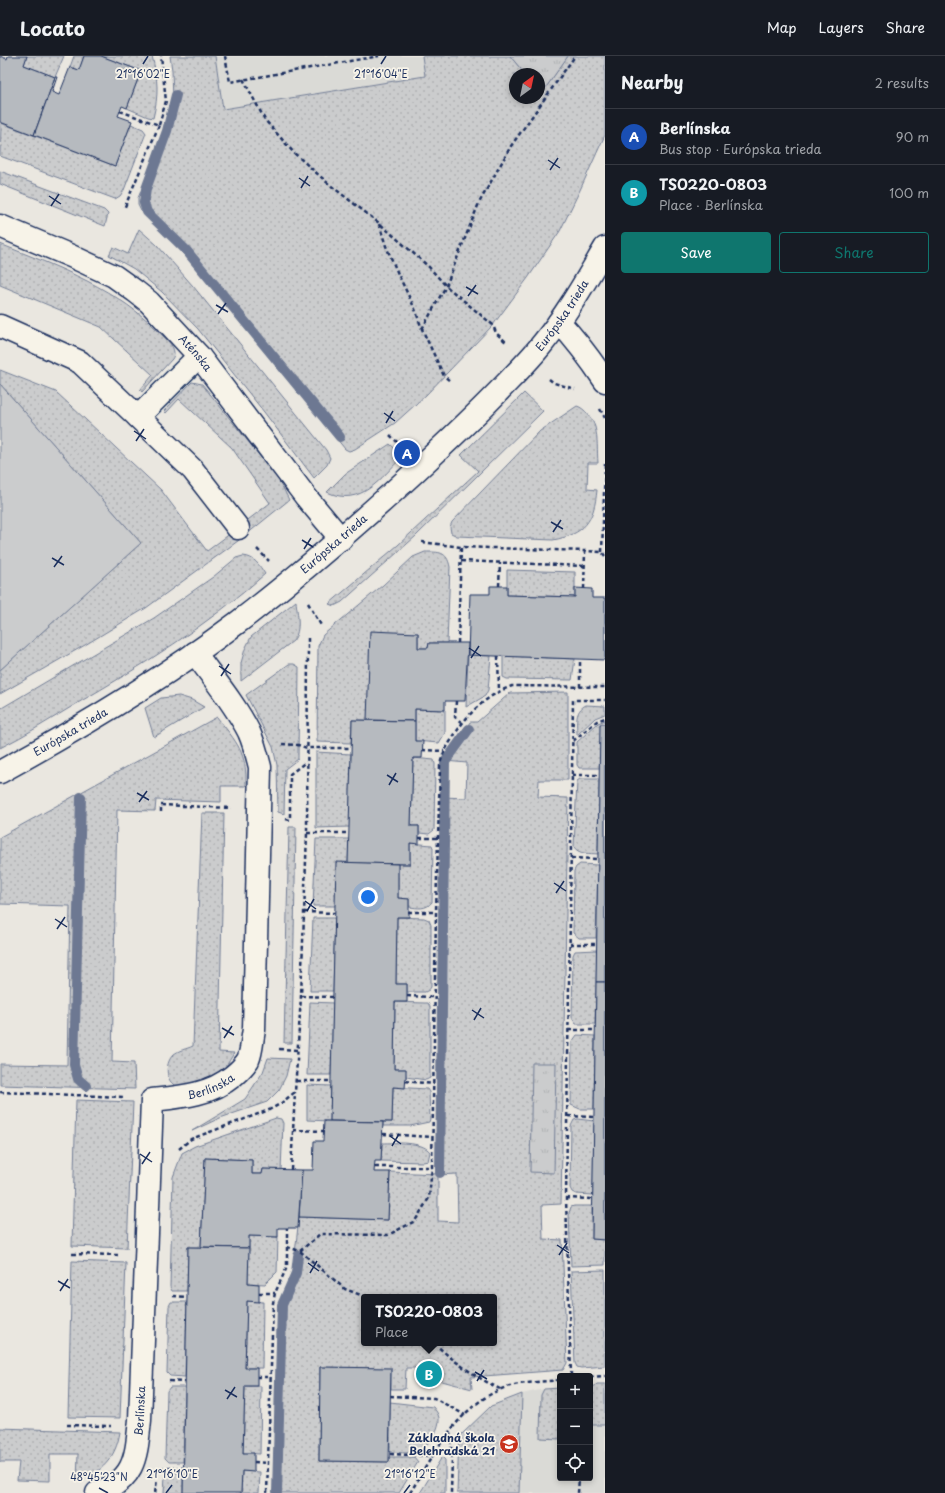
<!DOCTYPE html>
<html lang="en">
<head>
<meta charset="utf-8">
<style>
  body { margin:0; font-family:"Playpen Sans",sans-serif; background:#20242c; color:#f1f3f6 }
  .controls { position:absolute; right:12px; bottom:12px; display:grid; overflow:hidden; border-radius:4px; box-shadow:0 2px 6px #0003 }
  .controls button { width:36px; height:36px; display:grid; place-items:center; padding:0; border:0; border-bottom:1px solid #363941; background:#171b24; color:#f1f3f6; font:20px sans-serif }
  .compass { position:absolute; left:509px; top:12px; width:36px; height:36px; border-radius:50%; background:#171b24; box-shadow:0 2px 6px #0003; rotate:33deg }
  .you { position:absolute; left:368px; top:841px; width:14px; height:14px; margin:-10px; border:3px solid #fff; border-radius:50%; background:#1a73e8; box-shadow:0 0 0 6px #1a73e833 }
  .badge { display:grid; place-items:center; width:26px; height:26px; border-radius:50%; background:#0f766e; color:#fff; font-size:13px; font-weight:700 }
  .pin { position:absolute; translate:-50% -50%; border:2px solid #fff; box-shadow:0 1px 4px #0006 }
  .popup { position:absolute; left:361px; top:1238px; width:136px; height:52px; box-sizing:border-box; display:grid; place-content:center; border-radius:4px; background:#171b24; filter:drop-shadow(0 1px 3px #0005); font-size:13px; white-space:nowrap; color:#9ea1a6 }
  .popup b { font-size:15px; color:#f1f3f6 }
  .popup::after { content:''; position:absolute; left:50%; top:100%; margin-left:-8px; border:8px solid transparent; border-top-color:#171b24 }
  .list { margin:0; padding:0; list-style:none }
  h2 { display:flex; justify-content:space-between; align-items:center; height:52px; margin:0; padding:0 16px; font-size:17px }
  h2 small { font-size:13px; font-weight:400; color:#9ea1a6 }
  .list li { display:grid; grid-template-columns:26px 1fr auto; gap:12px; align-items:center; box-sizing:border-box; height:56px; padding:0 16px; border-top:1px solid #363941 }
  .list b { display:block; font-size:15px; white-space:nowrap }
  .list p { margin:0; font-size:13px; white-space:nowrap; color:#9ea1a6 }
  .list em { font-size:13px; font-style:normal; color:#9ea1a6 }
  .actions { display:flex; gap:8px; padding:12px 16px }
  .actions a { flex:1; padding:9px 0; border:1px solid #0f766e; border-radius:4px; text-align:center; font-size:14px; color:#0f766e }
  .actions .main { background:#0f766e; color:#fff }
  .icon { flex:none; width:22px; height:22px; fill:none; stroke:currentColor; stroke-width:2; stroke-linecap:round; stroke-linejoin:round }
  .map { position:relative; flex:none; width:605px; height:1437px; overflow:hidden }
  header { display:flex; align-items:center; gap:24px; box-sizing:border-box; height:56px; padding:0 20px; background:#171b24; border-bottom:1px solid #363941 }
  header strong { font-size:19px }
  nav { display:flex; gap:22px; margin-inline-start:auto; font-size:14px }
  main { display:flex }
  aside { flex:1; background:#171b24 }
  .map>svg:first-child { display:block }
  .built { fill:#dadad6 }
  .grass { fill:url(#grass-dots); stroke:#737e96; fill-rule:evenodd }
  .park { fill:url(#park-tufts); stroke:#737e96 }
  .garden { fill:#cbcccd; stroke:#737e96 }
  .lines { fill:none; stroke-linecap:round; stroke-linejoin:round }
  .stream { stroke:#6d7892; stroke-width:10 }
  .building { fill:#b6babf; stroke:#1b2f5e }
  .minor-casing { stroke:#1b2f5e; stroke-width:25 }
  .path { stroke:#1b2f5e; stroke-width:2.5; stroke-dasharray:4 3; stroke-linecap:butt }
  .minor { stroke:#f7f3e8; stroke-width:22 }
  .ticks { fill:none; stroke:#1b2f5e; stroke-width:1.5 }
  .labels { text-anchor:middle; stroke-width:3.5; stroke-linejoin:round; paint-order:stroke }
  .street-label { font-size:11px; fill:#1b2f5e; stroke:#f7f3e8 }
  .poi-label { font-size:11px; font-weight:bold; fill:#1b2f5e; stroke:#f7f3e8; text-anchor:end }
  .ticks-label { font-size:10px; text-anchor:middle; fill:#1b2f5e; stroke:#f7f3e8; stroke-width:3.5; stroke-linejoin:round; paint-order:stroke }
</style>
</head>
<body>
<header>
<strong>Locato</strong>
<nav><a>Map</a><a>Layers</a><a>Share</a></nav>
</header>
<main>
<div class="map">
<svg width="605" height="1437" viewBox="0 0 605 1437">
  <defs>
    <pattern id="grass-dots" width="8" height="8" patternUnits="userSpaceOnUse"><rect width="8" height="8" fill="#cbcccd"/><path d="M2 2h.1M6 6h.1" fill="none" stroke="#aeb0b2" stroke-width="1.8" stroke-linecap="round"/></pattern>
    <pattern id="park-tufts" width="24" height="20" patternUnits="userSpaceOnUse"><rect width="24" height="20" fill="#cbcccd"/><path d="M3 7l-1-3M5 7V3M7 7l1-3M15 17l-1-3M17 17v-4M19 17l1-3" fill="none" stroke="#aeb0b2"/></pattern>
  </defs>
  <rect width="100%" height="100%" fill="#eae7e0"/>
  <filter id="ink" filterUnits="userSpaceOnUse"><feTurbulence type="fractalNoise" baseFrequency=".025" numOctaves="2"/><feDisplacementMap in="SourceGraphic" scale="8" xChannelSelector="R" yChannelSelector="G"/><feConvolveMatrix kernelMatrix="1 2 1 2 8 2 1 2 1" color-interpolation-filters="sRGB"/></filter>
  <g filter="url(#ink)">
    <g class="built">
      <path d="M215,0H422L425,20L223,53Z"/>
      <path d="M560,1332V1422H590V1337L605,1336V1437H457L459,1381L473,1366L491,1350L522,1338L544,1333Z"/>
    </g>
    <g class="grass">
      <path d="M27,0H64L55,21L24,9Z"/>
      <path d="M74,0H84L79,14L70,11Z"/>
      <path d="M101,0H152C158,24 159,38 153,62L148,61L127,52L141,15Z"/>
      <path d="M170,0H215L223,53L425,20L422,0H510L525,18H515V42H539V34L542,37L568,0H605V79L580,134L560,175L528,222L493,269L426,339L395,367L355,393L349,395L345,393L185,197L161,171L141,155L138,149V142L154,104L173,46L172,14Z"/>
      <path d="M1,67L115,110L131,68L143,73L146,77L124,134L120,140L115,143L0,100Z"/>
      <path d="M0,115L104,154L108,158L105,170L0,128Z"/>
      <path d="M139,173L157,189L193,230L326,394L330,402L327,409L314,422L264,356L198,273L162,236L134,213L109,199L113,191L128,198Z"/>
      <path d="M0,188C58,211 120,233 163,280C169,286 178,294 172,303L142,336L140,334L153,319L101,271L0,229Z"/>
      <path d="M0,314L56,336L161,434L207,495L235,474L242,482L146,552L85,589L0,638V614L141,487L0,328Z"/>
      <path d="M192,326L202,328L279,424L289,444L247,478L240,470L270,447L232,392L179,343L166,357L164,355Z"/>
      <path d="M524,337L543,355L416,480L342,546L334,550L329,548L398,489L478,415L461,399Z"/>
      <path d="M577,350C585,352 593,364 595,371C598,382 597,395 598,407H588L587,433L597,434C594,465 585,478 553,484L457,480L451,477L450,471L452,466L540,375Z"/>
      <path d="M390,388L403,400C381,422 361,452 327,436L345,418Z"/>
      <path d="M425,496C439,496 447,495 450,511L447,587H429L428,592H418V577L367,664H352L351,687L317,686L318,590L323,579L383,529L413,501Z"/>
      <path d="M243,500C255,501 259,509 265,518C208,569 142,610 76,648C51,663 26,679 0,692V653L154,562L213,521L236,502Z"/>
      <path d="M507,514L575,516V541L507,539Z"/>
      <path d="M296,545C297,558 302,573 293,585L241,625V607L245,593L251,581Z"/>
      <path d="M468,599L491,600L488,634L485,640L466,651Z"/>
      <path d="M503,600L575,603L572,624L507,623L503,621Z"/>
      <path d="M289,608H294L299,611L298,703L285,713L284,758L278,756L277,709L273,691L246,639Z"/>
      <path d="M568,636V724H539L538,741L568,742L561,1148L542,1149L543,1183L562,1184L567,1307L563,1314L471,1321L472,1333L438,1324V1312H406L405,1333H391V1313L320,1311L319,1405L389,1406V1401H414L418,1406L399,1437H274L279,1248L293,1216L299,1161L388,1164L390,1116L438,1118V923L443,741L466,742L467,707L445,705L470,666H477L510,637ZM457,1118L458,1166L438,1165V1119ZM364,1241H494V1287H364Z"/>
      <path d="M179,640L192,644L204,651L154,681L145,652L161,642Z"/>
      <path d="M586,649L605,650V658L595,662L577,679C577,667 574,655 586,649Z"/>
      <path d="M415,653L445,654V677L439,687L415,685Z"/>
      <path d="M217,661C237,687 247,696 246,730H221V746L156,744L155,755L117,754L112,1006L134,1007L135,1033L0,1029V1008L67,1009L70,850L0,848V781Z"/>
      <path d="M605,664L600,712H579L577,709V686L598,667Z"/>
      <path d="M316,696L351,698L350,771L316,772Z"/>
      <path d="M413,702L434,704L435,708L434,774L429,778L419,777V770H411Z"/>
      <path d="M580,723H599L598,798C590,797 579,799 574,791L577,725Z"/>
      <path d="M202,757H224L219,996L234,997C221,1019 220,1021 195,1027C191,1029 184,1031 180,1031C165,1029 164,1008 173,999C178,994 187,993 193,990Z"/>
      <path d="M289,771H296L292,987H284Z"/>
      <path d="M316,783H349L348,807L335,850H313Z"/>
      <path d="M410,787L432,789L433,792L432,846C426,854 418,852 409,851V843L398,842V808H410Z"/>
      <path d="M580,808L598,809L596,882H579L573,877L574,815L576,811Z"/>
      <path d="M397,861L424,862L429,864L431,869V931L429,934L425,936H407V928H396Z"/>
      <path d="M313,862H335L333,935H310Z"/>
      <path d="M597,894L595,968H576L572,962L573,899L575,895Z"/>
      <path d="M310,946L333,947L331,1019H307Z"/>
      <path d="M395,946L424,947H428L430,951V1022L426,1024L406,1021L405,1013H394Z"/>
      <path d="M577,979L595,980L594,1053H580L571,1049L572,986Z"/>
      <path d="M268,1002L290,1003L286,1020L279,1034L267,1046L220,1062L192,1075L245,1043L263,1016Z"/>
      <path d="M307,1029L331,1030L330,1065L307,1064Z"/>
      <path d="M393,1031L427,1033L429,1036L430,1063L429,1066L410,1070H383V1066H392Z"/>
      <path d="M76,1044L133,1046L127,1192L72,1190Z"/>
      <path d="M276,1062L281,1063L283,1067L281,1114L263,1113L262,1118H252V1104L205,1102L201,1191H188L187,1235H172L170,1231L173,1121L182,1097L195,1090Z"/>
      <path d="M578,1063L594,1065L593,1139L576,1138L572,1136L570,1132L571,1070L574,1064Z"/>
      <path d="M382,1087C395,1087 422,1085 430,1096L428,1105L423,1106L381,1105Z"/>
      <path d="M574,1150H592V1183L605,1184V1209L571,1210L569,1157L571,1151Z"/>
      <path d="M249,1180L278,1181L277,1216L265,1228L248,1227Z"/>
      <path d="M72,1205L126,1207L120,1362L68,1361Z"/>
      <path d="M605,1214V1310L581,1312L577,1311L575,1307L571,1215Z"/>
      <path d="M247,1245L263,1246L262,1312H245Z"/>
      <path d="M171,1246H187L185,1321L170,1320L167,1317L169,1250Z"/>
      <path d="M597,1328H605V1369H590L591,1335L592,1332Z"/>
      <path d="M245,1330H261L260,1398L243,1397Z"/>
      <path d="M170,1331H185L183,1406H169L165,1402L167,1335Z"/>
      <path d="M560,1332V1383L540,1382L541,1339L544,1333Z"/>
      <path d="M522,1338L519,1437H457L459,1381L491,1350Z"/>
      <path d="M390,1346L433,1351C436,1355 438,1357 439,1362C440,1374 427,1393 415,1396C407,1398 397,1396 390,1396Z"/>
      <path d="M0,1372L120,1376C116,1401 102,1418 77,1424L78,1398H50V1425L17,1424L19,1406H0Z"/>
      <path d="M442,1401L445,1404V1437H420Z"/>
      <path d="M242,1415L260,1416L259,1437H241Z"/>
      <path d="M169,1416L183,1417V1437H164L165,1419Z"/>
    </g>
    <g class="park">
      <path d="M510,0H568L542,37L539,34V18H525Z"/>
      <path d="M532,1007H556L554,1117L530,1116Z"/>
    </g>
    <path class="garden" d="M0,328L141,487L0,614Z"/>
    <g class="lines">
      <g class="stream">
        <path d="M176,39L167,75L146,133L144,147L147,156L186,194L340,381"/>
        <path d="M81,741L74,1009L78,1023L86,1030"/>
        <path d="M440,1117L445,706L469,673"/>
        <path d="M277,1437L282,1249L296,1217L298,1200"/>
      </g>
    </g>
    <g class="building">
      <path d="M0,0L7,3L8,0H27L24,9L55,21L34,79L0,66Z"/>
      <path d="M84,0H101L141,15L127,52L122,50L118,60L132,65L115,110L34,79L55,21H57L52,36L59,39L70,11L79,14Z"/>
      <path d="M490,530H507V539L575,541V532L592,533V542H605V604L468,599L470,538H490Z"/>
      <path d="M370,575L418,577V592H428L429,587H468L465,645H445V654L415,653V665L367,664Z"/>
      <path d="M352,664L415,665V685H423L422,702H413L411,770H419V788L410,787V808L348,807Z"/>
      <path d="M600,668H605V926H596Z"/>
      <path d="M336,806L398,808V842L409,843V861H397L396,928H407V946H395L394,1013H406V1021L405,1032L393,1031L392,1066L330,1065Z"/>
      <path d="M596,926H605V1184L592,1183Z"/>
      <path d="M324,1065L383,1066L381,1105H375L374,1116H390L388,1164L299,1161L302,1114H313L314,1085H323Z"/>
      <path d="M205,1102L252,1104V1118H262L263,1113L302,1114L298,1172H278V1181L249,1180V1192L201,1191Z"/>
      <path d="M188,1191L249,1192L248,1227L259,1228V1246L247,1245L245,1312H257V1330H245L243,1397H254V1416L242,1415L241,1437H183Z"/>
      <path d="M320,1311L391,1312L389,1406L319,1405Z"/>
      <rect x="419" y="1312" width="19" height="12"/>
    </g>
    <g class="lines">
      <defs>
        <g id="minor">
          <path id="s1" d="M0,170L71,200L114,220L135,235L149,246L199,300L306,441L341,483"/>
          <path d="M559,266C577,285 591,304 605,325"/>
          <path d="M0,270L80,306L138,361L199,300"/>
          <path d="M138,361L193,414L238,472"/>
          <path id="s2" d="M0,716C82,671 163,623 237,567C291,526 343,481 393,436C428,404 463,372 496,338C512,321 529,305 543,287C567,258 586,224 605,192"/>
          <path id="s3" d="M97,1437C136,1424 136,1400 140,1364L152,1044C181,1041 210,1039 233,1020C239,1015 244,1010 248,1004C252,995 252,983 254,974L260,711C257,699 254,687 249,676C235,648 213,622 195,597"/>
        </g>
      </defs>
      <use href="#minor" class="minor-casing"/>
      <g class="path">
        <path d="M225,0L230,26L379,0"/>
        <path d="M243,23L265,64L294,97L330,129L379,167L429,211L446,230L493,269L496,277L506,286"/>
        <path d="M120,55L159,69L124,153"/>
        <path d="M159,69L166,45L161,0"/>
        <path d="M379,168L386,190L398,218L415,253L422,273L444,320L450,325"/>
        <path d="M422,273L446,230L479,147L511,90L575,0"/>
        <path d="M549,323L554,327L575,333"/>
        <path d="M600,353L605,362"/>
        <path d="M390,379L401,390"/>
        <path d="M605,408L602,496L605,497"/>
        <path d="M422,486L461,491L585,495L602,496L605,500"/>
        <path d="M257,493L269,505"/>
        <path d="M461,505L584,510"/>
        <path d="M499,530L500,507"/>
        <path d="M584,533L585,495"/>
        <path d="M308,547L322,571"/>
        <path d="M458,587L461,491"/>
        <path d="M498,600L499,635"/>
        <path d="M580,631V603"/>
        <path d="M456,645L455,661L462,667"/>
        <path d="M573,685L597,665L605,662"/>
        <path d="M282,688L298,689L307,692H351"/>
        <path d="M422,694L444,695"/>
        <path d="M572,719H599"/>
        <path d="M161,756V749L231,752"/>
        <path d="M286,763L290,764V718L306,706"/>
        <path d="M307,777H349"/>
        <path d="M419,782H438"/>
        <path d="M571,802L598,803"/>
        <path d="M304,856L335,857"/>
        <path d="M408,856H436"/>
        <path d="M570,888H596"/>
        <path d="M301,940L333,941"/>
        <path d="M407,940L435,941"/>
        <path d="M568,974H595"/>
        <path d="M279,993L299,994"/>
        <path d="M297,1025H331"/>
        <path d="M405,1025L434,1028"/>
        <path d="M0,1036L123,1041"/>
        <path d="M568,1060L594,1061"/>
        <path d="M293,1074L324,1075"/>
        <path d="M383,1078L432,1081"/>
        <path d="M179,1093L191,1083L269,1054L280,1048L295,1036L301,940L307,777L308,582"/>
        <path d="M375,1111H432L436,856L440,709C442,699 446,692 452,683C466,659 485,640 512,630L605,631"/>
        <path d="M291,1114L295,1036"/>
        <path d="M566,1142L593,1143"/>
        <path d="M287,1191L300,1195L345,1233L366,1241"/>
        <path d="M300,1195L320,1178L388,1179L415,1165L429,1142L432,1111"/>
        <path d="M72,1198L118,1199"/>
        <path d="M259,1237H275"/>
        <path d="M173,1240L187,1241"/>
        <path d="M434,1287C454,1306 476,1321 500,1333"/>
        <path d="M571,1320L566,1142L573,644H605"/>
        <path d="M257,1321H271"/>
        <path d="M590,1321L605,1320"/>
        <path d="M169,1325L185,1326"/>
        <path d="M390,1340L434,1342L465,1359"/>
        <path d="M67,1369L111,1370"/>
        <path d="M450,1377L452,1400L451,1437"/>
        <path d="M390,1398L432,1400"/>
        <path d="M254,1406L268,1407"/>
        <path d="M160,1412H183"/>
        <path d="M155,1437L157,1424"/>
        <path d="M267,1437L273,1247L275,1237L287,1211V1172"/>
        <path d="M410,1437C433,1399 457,1353 499,1334C515,1326 543,1326 560,1324"/>
        <path d="M578,1437L579,1422"/>
      </g>
      <use href="#minor" class="minor"/>
    </g>
  </g>
  <path class="ticks" d="M143,8L148,0M381,8L386,0M548,104L560,112M550,114L558,102M299,122L310,130M301,132L308,120M49,140L61,148M51,150L59,138M466,231L478,238M468,240L476,229M216,249L228,256M218,258L226,247M384,357L395,365M386,367L393,355M134,375L146,383M136,385L144,373M551,466L563,473M553,476L561,464M302,484L313,491M304,493L311,482M52,502L64,509M54,511L62,500M469,592L481,600M471,602L479,590M219,610L231,618M221,620L229,608M387,719L398,726M389,729L396,717M137,737L149,744M139,746L147,735M554,827L566,835M556,837L564,825M305,845L316,853M307,855L314,843M55,863L67,871M57,873L65,861M472,954L484,962M474,964L481,952M222,972L234,979M224,982L232,970M390,1080L401,1088M392,1090L399,1078M140,1098L152,1106M142,1108L150,1096M557,1189L569,1197M559,1199L567,1187M308,1207L319,1215M310,1217L317,1205M58,1225L70,1232M60,1235L68,1223M475,1316L487,1323M477,1325L484,1314M225,1334L237,1341M227,1343L235,1331M99,1432L108,1437M166,1437L172,1429M404,1437L410,1429"/>
  <defs>
    <symbol id="school-disc" viewBox="-11 -11 22 22"><circle r="9.5" fill="#c8321e" stroke="#f7f3e8"/><path d="M0-5L7-2L0 1L-7-2ZM-4 1L0 2.5L4 1V4Q0 6-4 4Z" fill="#fff"/></symbol>
  </defs>
  <g fill-rule="evenodd">
    <use href="#school-disc" x="498" y="1377" width="22" height="22"/>
  </g>
  <g class="labels">
    <g class="street-label">
      <text dy="4" stroke="none"><textPath href="#s2" startOffset="729">Európska trieda</textPath></text>
      <text dy="4" stroke="none"><textPath href="#s1" startOffset="237">Aténska</textPath></text>
      <text dy="4" stroke="none"><textPath href="#s2" startOffset="405">Európska trieda</textPath></text>
      <text dy="4" stroke="none"><textPath href="#s2" startOffset="81">Európska trieda</textPath></text>
      <text dy="4" stroke="none"><textPath href="#s3" startOffset="473">Berlínska</textPath></text>
      <text dy="4" stroke="none"><textPath href="#s3" startOffset="101">Berlínska</textPath></text>
    </g>
    <g class="poi-label">
      <text x="495" y="1386">Základná škola<tspan x="495" dy="13">Belehradská 21</tspan></text>
    </g>
  </g>
  <g class="ticks-label">
    <text x="143" y="22">21°16'02"E</text>
    <text x="381" y="22">21°16'04"E</text>
    <text x="172" y="1422">21°16'10"E</text>
    <text x="410" y="1422">21°16'12"E</text>
    <text x="99" y="1425">48°45'23"N</text>
  </g>
</svg>
<div class="controls">
<button>+</button>
<button>−</button>
<button><svg class="icon" aria-label="locate" viewBox="0 0 24 24"><circle cx="12" cy="12" r="6"/><path d="M12 2v4M12 18v4M2 12h4M18 12h4"/></svg></button>
</div>
<svg class="compass" viewBox="-18 -18 36 36"><path d="M0-13l5 13h-10z" fill="#e53935"/><path d="M0 13l5-13h-10z" fill="#9ea1a6"/></svg>
<div class="you"></div>
<div class="pin badge" style="left:407px;top:397px;background:#1a4fb4">A</div>
<div class="pin badge" style="left:429px;top:1318px;background:#0f9aa8">B</div>
<div class="popup"><b>TS0220-0803</b>Place</div>
</div>
<aside>
<h2>Nearby<small>2 results</small></h2>
<ul class="list">
<li><span class="badge" style="background:#1a4fb4">A</span><div><b>Berlínska</b><p>Bus stop · Európska trieda</p></div><em>90 m</em></li>
<li><span class="badge" style="background:#0f9aa8">B</span><div><b>TS0220-0803</b><p>Place · Berlínska</p></div><em>100 m</em></li>
</ul>
<div class="actions"><a class="main">Save</a><a>Share</a></div>
</aside>
</main>
</body>
</html>
